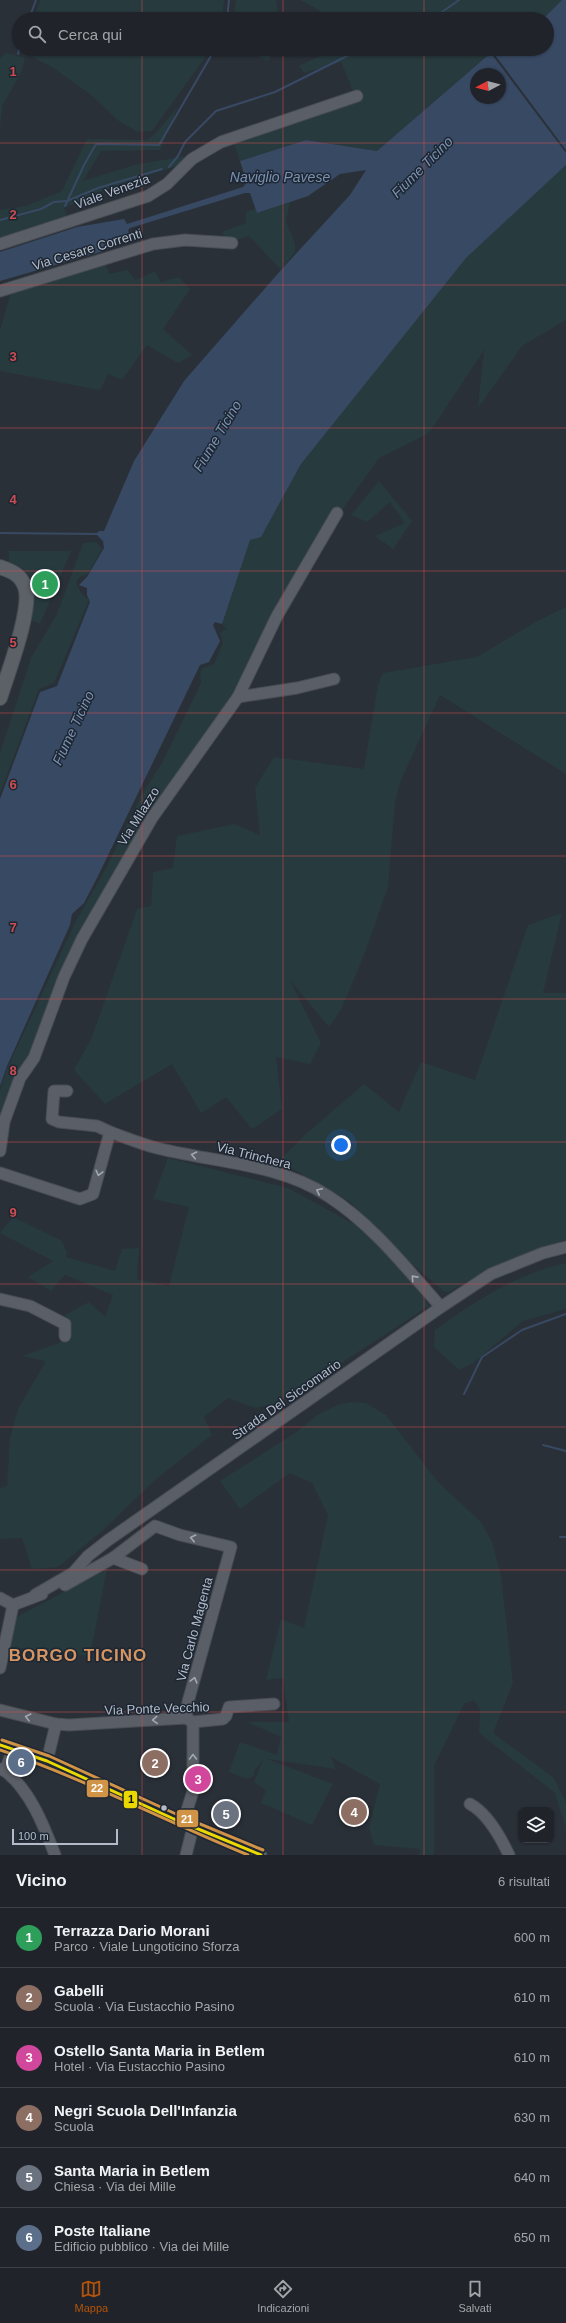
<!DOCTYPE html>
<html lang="it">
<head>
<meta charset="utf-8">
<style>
  body { margin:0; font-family:Arial,sans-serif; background:#2d3036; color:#f1f3f6 }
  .controls { position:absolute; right:12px; bottom:12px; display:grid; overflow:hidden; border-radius:8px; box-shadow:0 1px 3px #0004 }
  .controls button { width:36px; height:36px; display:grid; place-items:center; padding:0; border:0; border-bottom:1px solid #3d4147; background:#20242a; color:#f1f3f6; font:20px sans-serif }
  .compass { position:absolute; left:470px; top:68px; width:36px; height:36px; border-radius:50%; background:#20242a; box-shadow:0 1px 3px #0004; rotate:263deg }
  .scale { position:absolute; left:12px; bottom:10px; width:106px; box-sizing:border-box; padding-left:4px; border:2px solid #b4bcc9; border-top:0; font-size:11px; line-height:14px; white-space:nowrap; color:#b4bcc9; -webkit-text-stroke:3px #1d2633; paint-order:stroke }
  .you { position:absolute; left:341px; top:1145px; width:14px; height:14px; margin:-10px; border:3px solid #fff; border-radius:50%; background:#1a73e8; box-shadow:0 0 0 6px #1a73e833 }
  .badge { display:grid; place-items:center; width:26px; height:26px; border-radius:50%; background:#b45309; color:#fff; font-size:13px; font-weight:700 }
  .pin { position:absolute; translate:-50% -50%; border:2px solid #fff; box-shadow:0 1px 4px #0006 }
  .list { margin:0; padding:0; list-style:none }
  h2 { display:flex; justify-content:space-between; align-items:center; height:52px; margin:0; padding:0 16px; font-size:17px }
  h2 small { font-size:13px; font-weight:400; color:#a2a4a8 }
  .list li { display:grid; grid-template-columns:26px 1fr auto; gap:12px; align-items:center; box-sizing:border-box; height:60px; padding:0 16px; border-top:1px solid #3d4147 }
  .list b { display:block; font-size:15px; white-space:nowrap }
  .list p { margin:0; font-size:13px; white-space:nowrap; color:#a2a4a8 }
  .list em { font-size:13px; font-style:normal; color:#a2a4a8 }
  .icon { flex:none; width:22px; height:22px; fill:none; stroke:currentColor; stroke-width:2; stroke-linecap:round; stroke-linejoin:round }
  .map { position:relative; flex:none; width:566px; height:1855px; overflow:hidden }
  .search { position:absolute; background:#20242a; box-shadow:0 1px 3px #0004; left:12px; right:12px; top:12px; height:44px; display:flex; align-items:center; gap:10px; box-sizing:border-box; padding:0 14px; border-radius:22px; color:#a2a4a8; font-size:15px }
  .sheet { height:412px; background:#20242a }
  nav { display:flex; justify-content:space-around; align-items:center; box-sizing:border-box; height:56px; border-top:1px solid #3d4147; background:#20242a; font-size:11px; color:#a2a4a8 }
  nav a { display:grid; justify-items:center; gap:2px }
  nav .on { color:#b45309 }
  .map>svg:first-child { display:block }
  .green { fill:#273a3e }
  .water { fill:#384963; fill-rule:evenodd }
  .pier { fill:#2a3038 }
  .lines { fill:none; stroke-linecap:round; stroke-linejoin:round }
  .stream { stroke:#384963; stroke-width:2 }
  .minor-casing { stroke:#484c53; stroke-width:13 }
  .major-casing { stroke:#484c55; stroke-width:16 }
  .minor { stroke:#5a5e66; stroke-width:11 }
  .major { stroke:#5c6168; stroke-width:14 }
  .bus-1-casing { stroke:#1d2633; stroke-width:6 }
  .bus-2-casing { stroke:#1d2633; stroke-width:6 }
  .bus-3-casing { stroke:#1d2633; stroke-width:6 }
  .bus-1 { stroke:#ead800; stroke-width:3 }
  .bus-2 { stroke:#d19346; stroke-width:3 }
  .bus-3 { stroke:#d19346; stroke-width:3 }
  .oneway { stroke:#a2a9b5 }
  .grid { fill:none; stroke:#ce4d50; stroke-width:1; stroke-opacity:0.55 }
  .bus-dot { fill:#b4bcc9; stroke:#1d2633; stroke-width:1.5 }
  .labels { text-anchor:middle; stroke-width:3; stroke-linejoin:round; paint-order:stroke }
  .street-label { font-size:13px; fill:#b4bcc9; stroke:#1d2633 }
  .water-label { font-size:14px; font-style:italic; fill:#7c92b1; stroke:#1d2633 }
  .district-label { font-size:17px; font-weight:bold; letter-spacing:1px; fill:#d59563; stroke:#1d2633 }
  .grid-label { font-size:13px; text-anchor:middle; font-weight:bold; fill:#ce4d50; stroke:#1d2633; stroke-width:3; stroke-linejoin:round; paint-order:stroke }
  .line-badge { stroke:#1d2633; stroke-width:1.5 }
  .badge-label { font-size:11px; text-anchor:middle; font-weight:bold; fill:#fff }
  .pale-badge-label { font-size:11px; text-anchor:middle; font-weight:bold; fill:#111 }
</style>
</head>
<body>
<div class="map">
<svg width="566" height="1855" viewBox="0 0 566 1855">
  <rect width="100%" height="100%" fill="#2a3038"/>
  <g class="green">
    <path d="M40,0H224L222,19H34Z"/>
    <path d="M236,0H276L278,19H234Z"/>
    <path d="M300,0H562L543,19H335Z"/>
    <path d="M24,49H211L152,131L138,132L119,121L90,94L52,67L23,52Z"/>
    <path d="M243,49H275L268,61Z"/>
    <path d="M334,49H499L486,57L377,151L306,140L240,161L233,141L356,98L341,62L304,73L299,66Z"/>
    <path d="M6,53L25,58L21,73L3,104L0,126V58Z"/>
    <path d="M178,106L160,150L101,151L83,181L138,164L187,156L182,164L104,190L64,208L68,219L0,243V210L26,206L62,191L87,139L147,140L157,132Z"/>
    <path d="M566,165V320L522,346L478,408L484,350L429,433L379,458L334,521L233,697L144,824L31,1053L18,1071L0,1127V1091L6,1071L76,921L105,870L142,794L162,763L201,683L200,673L202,668L214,664L223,643L220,634L223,630H227L222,624L250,539L261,536L301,464L466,257Z"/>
    <path d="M290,202L286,222L295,243V252L281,270L249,236L236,240L225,237L222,232L246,223V212L256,209L257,213Z"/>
    <path d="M104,260L109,274L127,270L136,280L155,271L161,282L179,277L190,289L163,329L192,355L178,363L147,345L122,380L108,374L100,390L0,371V330L11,293Z"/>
    <path d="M379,481L412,521L393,549L375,536L405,523L390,502L367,522L351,515Z"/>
    <path d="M96,542L102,549L88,574L78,578L76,583L81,593L89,600L54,683L39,689L0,794V753L31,658L57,614L83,543Z"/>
    <path d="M9,551H71L40,624L29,619C37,593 40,572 9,562Z"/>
    <path d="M566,607V774L440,695L401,780L395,802L388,887L364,955L341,1010L329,1027L290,980L321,1043L310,1064L276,1057L282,1109L252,1129L226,1097L201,1113L172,1064L105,1104L74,1070L92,1037L137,909L151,906L153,872L173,868L177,836L234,824L260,835L255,788L274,757L364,769L378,685L383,673L477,657L534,623Z"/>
    <path d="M562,913L543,993H566V1240C522,1252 488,1269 449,1292L443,1291L403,1256L349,1201L279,1161L307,1133L364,1084L399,1112L421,1062L475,1080L528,925Z"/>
    <path d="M168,1158L288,1188L354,1224L356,1221C380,1248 412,1272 429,1306L301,1389L273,1404L255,1408L228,1398L204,1417L212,1435L155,1480L102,1531L58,1567L32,1569L22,1538L0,1539V1488L7,1486L10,1437L18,1409L46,1361L22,1356L59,1343L72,1327L65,1315L89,1302L105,1317L113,1295L65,1275L51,1291L28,1277L53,1261L0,1233L13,1217L62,1241L67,1252L66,1257L115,1271L122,1249L139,1248L137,1279L169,1286L189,1207L153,1199Z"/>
    <path d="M566,1263V1309L523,1321L472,1364L459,1370L434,1347L435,1330C472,1303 520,1272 566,1263Z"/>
    <path d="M351,1402L366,1403L386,1415L438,1482L481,1522L492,1542L501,1575L513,1683L493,1733L554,1778L566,1803V1828L555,1793L479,1733L480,1710L474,1700L464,1704L434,1766V1855H419L420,1849L374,1845L369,1827L380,1784L331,1757L336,1769L267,1759L333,1784L312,1825L261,1803L266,1790L254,1782L263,1760L254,1771V1776L247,1779L229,1772L240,1742L277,1755L281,1737L247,1722H289L283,1678L266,1680L281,1619L304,1628L328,1515L312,1483L290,1473L240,1509L220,1481L298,1431L317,1415L337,1405Z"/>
    <path d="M107,1569L90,1656L11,1647L15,1618Z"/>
  </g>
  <path class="water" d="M562,0H566V165L466,258L301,464L261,537L250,540L222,624L215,622L213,625L220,641L209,662L200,665L97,878L84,903L72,914L70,925L7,1066L0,1086V799L40,692L57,686L90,602L87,595V588L79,585L87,577L104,548L103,541L96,534L99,531H104L134,461L184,381L281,270L350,195L366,170L340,174L308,196L257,213L250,193H245L130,228L128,230L130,237L100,252L0,281V252L77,227L124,219L127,224L243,187L247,182L240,161L306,140L377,151L486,57L499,49H547V19H543ZM476,74H500V98H476Z"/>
  <path class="pier" d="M492,51L566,150V153L490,52Z"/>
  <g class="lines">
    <g class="stream">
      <path d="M29,19L36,0"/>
      <path d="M227,19L229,0"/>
      <path d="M432,19L459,0"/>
      <path d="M18,54L19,49"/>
      <path d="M169,167L178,156L185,142L216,111L275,92L361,49"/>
      <path d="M65,206L84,165L96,144L159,145L215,49"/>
      <path d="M0,220L41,209L54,202L67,201L98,188L162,169"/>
      <path d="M0,533L99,534"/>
      <path d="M464,1394L482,1357L522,1330L566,1314"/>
      <path d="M543,1445L566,1451"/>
      <path d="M560,1537H566"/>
    </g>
    <defs>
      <g id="minor">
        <path d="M0,244L148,196L167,184L192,159L221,142L357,96"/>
        <path d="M0,291L153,244L185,240L232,243"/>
        <path d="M238,697L297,688L334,679"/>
        <path d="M67,1091H54L52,1119L59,1122L97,1126L110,1132"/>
        <path d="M0,1151L4,1122L20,1078L34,1058L64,977L82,939L152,818L238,697L277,616L337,513"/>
        <path d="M0,1173L80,1199L93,1194L110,1132C124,1137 139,1143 153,1147C209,1162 279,1163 328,1196C372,1224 406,1268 441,1307"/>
        <path d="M0,1299L30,1306L65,1324V1336"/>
        <path d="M113,1558L142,1569"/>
        <path d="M65,1585L113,1558L155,1526L180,1535L231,1547L188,1702L186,1718"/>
        <path d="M35,1595L73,1573L88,1556L107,1541L441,1307L491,1274L543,1253L566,1247"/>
        <path d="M0,1598L13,1605"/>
        <path d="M13,1605L42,1594"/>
        <path d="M0,1668L13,1605"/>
        <path d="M0,1710L56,1724L69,1725L186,1718L193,1722L223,1719L226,1716L229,1707L274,1704"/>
        <path d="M0,1745L47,1761L174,1819L261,1855"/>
        <path d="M47,1761L56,1724"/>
        <path d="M0,1769L5,1771L13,1749"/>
        <path d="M5,1771C30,1790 44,1826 55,1855"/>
        <path d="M470,1804C487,1813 501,1838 509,1855"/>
        <path d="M183,1823L193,1791V1722"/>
        <path d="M186,1855L193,1827"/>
      </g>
      <path id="major" d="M0,567C12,571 21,575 25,587C33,608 7,675 0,698"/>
    </defs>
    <use href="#minor" class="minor-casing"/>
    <use href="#major" class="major-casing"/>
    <use href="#minor" class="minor"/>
    <use href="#major" class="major"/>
    <defs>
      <path id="bus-1" d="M0,1745L47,1761L174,1819L261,1855"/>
      <path id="bus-2" d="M0,1750C85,1779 165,1821 248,1855"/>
      <path id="bus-3" d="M2,1740L49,1756L176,1814L263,1850"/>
    </defs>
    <use href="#bus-1" class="bus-1-casing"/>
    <use href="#bus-2" class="bus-2-casing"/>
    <use href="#bus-3" class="bus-3-casing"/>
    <use href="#bus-1" class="bus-1"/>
    <use href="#bus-2" class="bus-2"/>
    <use href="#bus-3" class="bus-3"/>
  </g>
  <defs><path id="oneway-chevron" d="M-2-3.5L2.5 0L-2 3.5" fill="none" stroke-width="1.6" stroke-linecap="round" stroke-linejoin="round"/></defs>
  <g class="oneway">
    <use href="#oneway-chevron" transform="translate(194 1155) rotate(-168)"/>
    <use href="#oneway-chevron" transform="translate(99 1173) rotate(104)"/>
    <use href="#oneway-chevron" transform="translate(319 1191) rotate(-155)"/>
    <use href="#oneway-chevron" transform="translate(414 1278) rotate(-132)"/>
    <use href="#oneway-chevron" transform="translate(193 1538) rotate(-168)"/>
    <use href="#oneway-chevron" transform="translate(194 1680) rotate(-75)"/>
    <use href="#oneway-chevron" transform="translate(28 1717) rotate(-166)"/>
    <use href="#oneway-chevron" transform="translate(155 1720) rotate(176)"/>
    <use href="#oneway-chevron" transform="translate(193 1757) rotate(-90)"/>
  </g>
  <path class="grid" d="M142,0V19M283,0V19M424,0V19M142,49V1855M283,49V1855M424,49V1855M0,143H566M0,285H566M0,428H566M0,571H566M0,713H566M0,856H566M0,999H566M0,1142H566M0,1284H566M0,1427H566M0,1570H566M0,1712H566"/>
  <circle class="bus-dot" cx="164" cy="1808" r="3.5"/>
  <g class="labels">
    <g class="street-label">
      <text transform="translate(112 191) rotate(-20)" y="5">Viale Venezia</text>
      <text transform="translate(87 249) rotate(-17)" y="5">Via Cesare Correnti</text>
      <text transform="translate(138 816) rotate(-58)" y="5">Via Milazzo</text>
      <text transform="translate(254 1155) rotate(14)" y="5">Via Trinchera</text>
      <text transform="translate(286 1399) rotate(-35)" y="5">Strada Del Siccomario</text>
      <text transform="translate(194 1629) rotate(-75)" y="5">Via Carlo Magenta</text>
      <text transform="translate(157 1708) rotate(-2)" y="5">Via Ponte Vecchio</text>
    </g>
    <g class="water-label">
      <text transform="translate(422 167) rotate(-45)" y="5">Fiume Ticino</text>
      <text x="280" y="182">Naviglio Pavese</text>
      <text transform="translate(217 436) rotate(-59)" y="5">Fiume Ticino</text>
      <text transform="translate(73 728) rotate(-65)" y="5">Fiume Ticino</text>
    </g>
    <g class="district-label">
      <text x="78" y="1661">BORGO TICINO</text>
    </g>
  </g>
  <g class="grid-label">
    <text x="13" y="76">1</text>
    <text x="13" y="219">2</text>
    <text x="13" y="361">3</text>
    <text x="13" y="504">4</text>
    <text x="13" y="647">5</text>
    <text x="13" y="789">6</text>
    <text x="13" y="932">7</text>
    <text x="13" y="1075">8</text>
    <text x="13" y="1217">9</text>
  </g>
  <g class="line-badge">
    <rect x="86" y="1779" width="23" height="19" rx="4" fill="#d19346"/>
    <rect x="123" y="1790" width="15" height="19" rx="4" fill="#ead800"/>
    <rect x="176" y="1809" width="23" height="19" rx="4" fill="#d19346"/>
  </g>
  <g class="badge-label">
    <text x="97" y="1792">22</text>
    <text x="187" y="1823">21</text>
  </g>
  <g class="pale-badge-label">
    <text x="131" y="1803">1</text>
  </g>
</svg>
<div class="controls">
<button><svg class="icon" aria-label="layers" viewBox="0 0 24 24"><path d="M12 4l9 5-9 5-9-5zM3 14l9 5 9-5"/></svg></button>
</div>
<svg class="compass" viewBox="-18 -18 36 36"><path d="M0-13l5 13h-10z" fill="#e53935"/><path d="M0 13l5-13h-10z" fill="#a2a4a8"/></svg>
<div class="scale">100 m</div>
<div class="you"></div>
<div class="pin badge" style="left:45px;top:584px;background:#2e9e5b">1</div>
<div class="pin badge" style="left:155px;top:1763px;background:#8d6e63">2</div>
<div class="pin badge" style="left:198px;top:1779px;background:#d1479c">3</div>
<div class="pin badge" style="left:354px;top:1812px;background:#8d6e63">4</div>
<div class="pin badge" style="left:226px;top:1814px;background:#6b7280">5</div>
<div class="pin badge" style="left:21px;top:1762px;background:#5c6f8a">6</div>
<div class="search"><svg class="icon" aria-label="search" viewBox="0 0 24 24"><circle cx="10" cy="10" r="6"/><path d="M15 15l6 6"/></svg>Cerca qui</div>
</div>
<section class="sheet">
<h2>Vicino<small>6 risultati</small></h2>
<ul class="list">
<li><span class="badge" style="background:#2e9e5b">1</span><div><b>Terrazza Dario Morani</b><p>Parco · Viale Lungoticino Sforza</p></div><em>600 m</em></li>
<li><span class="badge" style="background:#8d6e63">2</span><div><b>Gabelli</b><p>Scuola · Via Eustacchio Pasino</p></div><em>610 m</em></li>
<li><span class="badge" style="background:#d1479c">3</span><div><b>Ostello Santa Maria in Betlem</b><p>Hotel · Via Eustacchio Pasino</p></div><em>610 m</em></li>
<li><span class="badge" style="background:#8d6e63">4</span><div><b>Negri Scuola Dell'Infanzia</b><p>Scuola</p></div><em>630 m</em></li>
<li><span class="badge" style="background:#6b7280">5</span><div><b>Santa Maria in Betlem</b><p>Chiesa · Via dei Mille</p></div><em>640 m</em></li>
<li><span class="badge" style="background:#5c6f8a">6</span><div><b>Poste Italiane</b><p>Edificio pubblico · Via dei Mille</p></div><em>650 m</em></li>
</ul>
</section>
<nav>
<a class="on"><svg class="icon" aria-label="map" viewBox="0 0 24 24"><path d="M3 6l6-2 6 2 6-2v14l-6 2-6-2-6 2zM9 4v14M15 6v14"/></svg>Mappa</a>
<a><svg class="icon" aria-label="directions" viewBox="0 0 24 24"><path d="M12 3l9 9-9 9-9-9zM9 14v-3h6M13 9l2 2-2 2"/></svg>Indicazioni</a>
<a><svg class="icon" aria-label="saved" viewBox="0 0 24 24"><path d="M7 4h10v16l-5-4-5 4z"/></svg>Salvati</a>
</nav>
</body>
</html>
